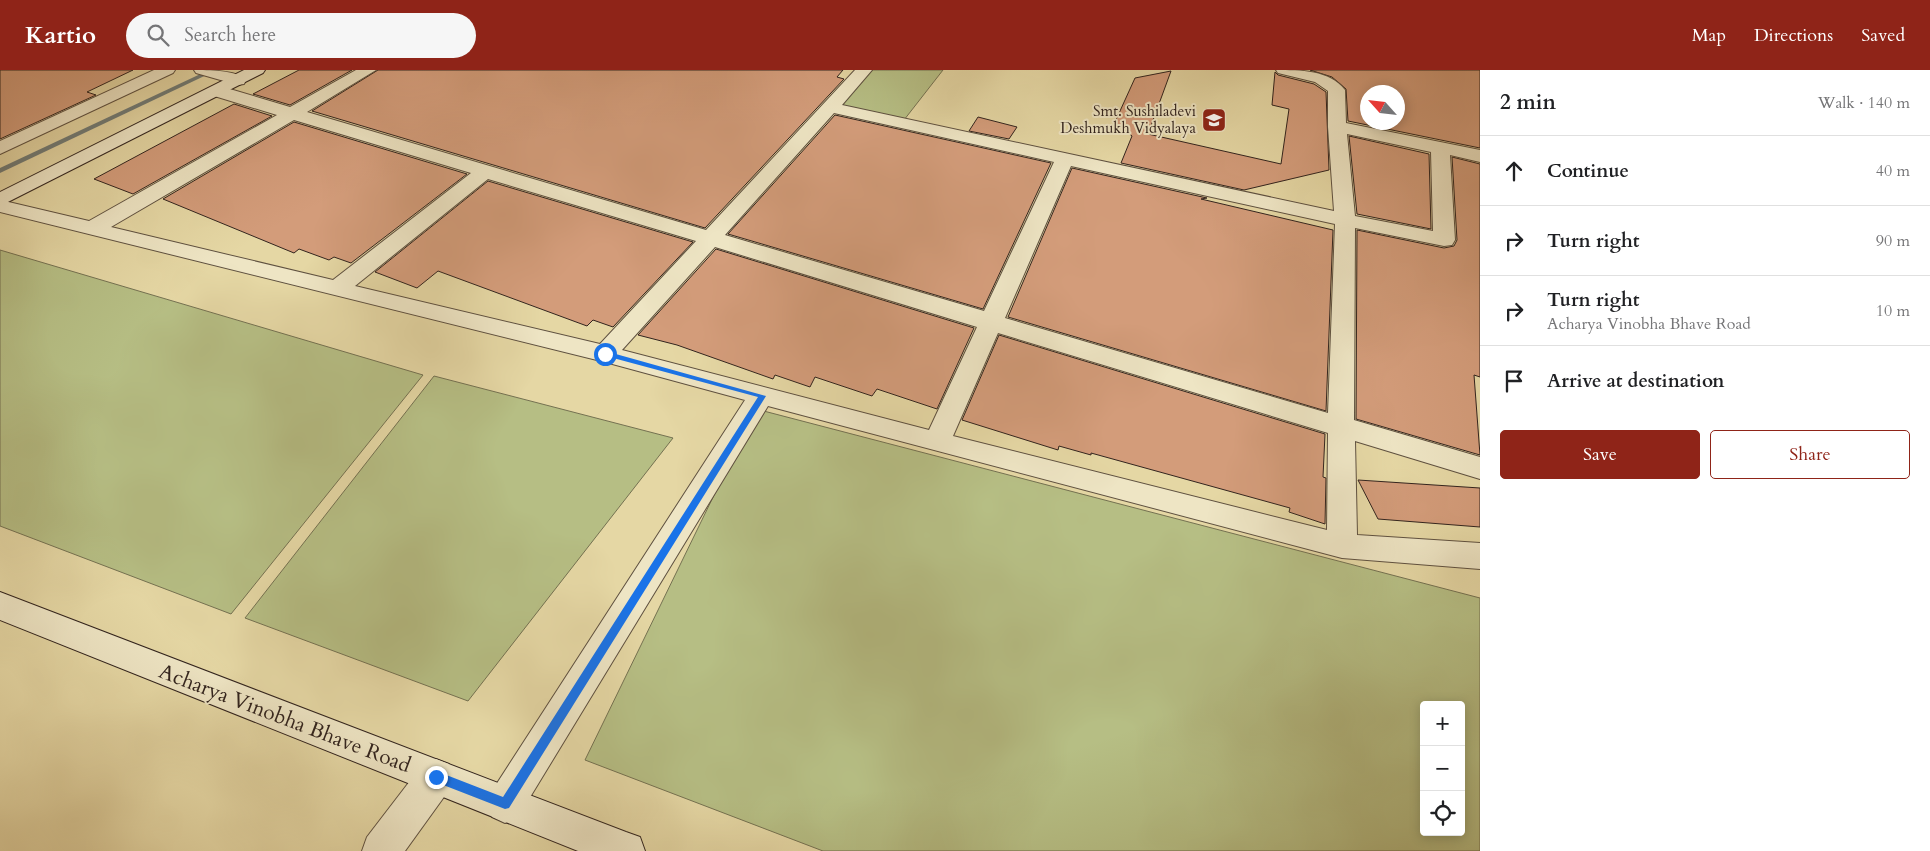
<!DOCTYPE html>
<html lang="en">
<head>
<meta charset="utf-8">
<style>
  body { margin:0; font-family:Cardo,serif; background:#f6f6f6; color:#202124 }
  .controls { position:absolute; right:15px; bottom:15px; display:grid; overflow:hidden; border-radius:5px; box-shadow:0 2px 12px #0003 }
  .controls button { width:45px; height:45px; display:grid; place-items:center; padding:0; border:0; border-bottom:1px solid #e0e0e0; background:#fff; color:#202124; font:25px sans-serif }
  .compass { position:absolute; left:1360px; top:15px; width:45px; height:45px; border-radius:50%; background:#fff; box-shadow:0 2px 12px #0003; rotate:297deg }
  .stop { position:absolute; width:15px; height:15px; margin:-11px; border:4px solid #1a73e8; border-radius:50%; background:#fff }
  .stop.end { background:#1a73e8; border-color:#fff; box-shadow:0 1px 5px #0008 }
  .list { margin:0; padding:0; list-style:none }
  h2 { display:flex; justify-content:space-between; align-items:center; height:65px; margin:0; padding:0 20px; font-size:21px }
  h2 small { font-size:16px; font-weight:400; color:#757577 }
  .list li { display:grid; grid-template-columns:32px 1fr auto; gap:15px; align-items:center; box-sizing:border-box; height:70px; padding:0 20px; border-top:1px solid #e0e0e0 }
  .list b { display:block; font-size:19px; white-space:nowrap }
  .list p { margin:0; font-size:16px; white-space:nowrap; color:#757577 }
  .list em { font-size:16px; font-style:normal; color:#757577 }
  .actions { display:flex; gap:10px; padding:15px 20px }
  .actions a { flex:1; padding:11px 0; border:1px solid #8f2418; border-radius:5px; text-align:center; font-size:18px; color:#8f2418 }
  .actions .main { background:#8f2418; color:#fff }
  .icon { flex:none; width:28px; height:28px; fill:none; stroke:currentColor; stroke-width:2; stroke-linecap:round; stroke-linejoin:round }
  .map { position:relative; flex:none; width:1480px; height:781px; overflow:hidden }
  header { display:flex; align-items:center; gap:30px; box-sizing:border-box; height:70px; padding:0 25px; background:#8f2418; color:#fff }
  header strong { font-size:24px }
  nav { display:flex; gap:28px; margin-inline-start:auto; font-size:18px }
  .search { width:350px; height:45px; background:#f6f6f6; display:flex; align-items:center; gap:12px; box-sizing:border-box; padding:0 18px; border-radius:28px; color:#757577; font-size:19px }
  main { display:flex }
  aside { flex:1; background:#fff }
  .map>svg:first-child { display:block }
  .green { fill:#b6be84; stroke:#747151; fill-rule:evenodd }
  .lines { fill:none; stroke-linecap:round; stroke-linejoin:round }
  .stream { fill:#717c77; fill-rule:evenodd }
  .building { fill:#d39c7a; stroke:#32241e; fill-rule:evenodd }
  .street-casing { stroke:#5f5140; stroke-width:2 }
  .secondary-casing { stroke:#32241e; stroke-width:2 }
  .street { fill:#eee5c4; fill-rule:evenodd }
  .secondary { fill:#eee5c4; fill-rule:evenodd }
  .route { fill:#1a73e8 }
  .labels { text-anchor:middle; stroke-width:4; stroke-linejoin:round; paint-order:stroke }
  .far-poi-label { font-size:15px; fill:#32241e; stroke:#eee5c4; text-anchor:end }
  .near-street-label { font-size:21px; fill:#32241e; stroke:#eee5c4 }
</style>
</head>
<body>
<header>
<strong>Kartio</strong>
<div class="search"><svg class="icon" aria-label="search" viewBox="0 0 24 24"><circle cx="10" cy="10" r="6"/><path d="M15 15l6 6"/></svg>Search here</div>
<nav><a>Map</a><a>Directions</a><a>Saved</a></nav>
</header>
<main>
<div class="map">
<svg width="1480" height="781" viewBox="0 0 1480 781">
  <rect width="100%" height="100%" fill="#e5d7a4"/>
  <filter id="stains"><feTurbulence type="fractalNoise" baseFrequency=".004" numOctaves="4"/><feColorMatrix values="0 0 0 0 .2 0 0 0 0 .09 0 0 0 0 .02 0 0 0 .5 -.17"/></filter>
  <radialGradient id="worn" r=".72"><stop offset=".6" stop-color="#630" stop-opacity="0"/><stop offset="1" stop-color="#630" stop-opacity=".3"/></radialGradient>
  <g class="green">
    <path d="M872,0H943L904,50L841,35Z"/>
    <path d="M0,180L423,305L231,544L0,456Z"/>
    <path d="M434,306L673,368L468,631L245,548Z"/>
    <path d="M756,339L1480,528V781H823L585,690ZM1424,635H1461V762H1424Z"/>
  </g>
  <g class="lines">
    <path class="stream" d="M209,0H217L0,103V98Z"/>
  </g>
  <g class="building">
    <path d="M0,0H133L87,22L96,25L0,69Z"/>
    <path d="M299,0H352L290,35L253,24Z"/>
    <path d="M378,0H843L837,7L844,9L705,158L312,41Z"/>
    <path d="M1310,0H1480V78L1348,51L1346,19L1332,7ZM1368,22H1398V52H1368Z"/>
    <path d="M1171,1L1148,64L1281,94L1289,39L1272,35L1275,2L1278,5L1314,14L1326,22L1329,100L1244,120L1121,93L1132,66L1115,52L1135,8Z"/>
    <path d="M234,34L272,46L133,124L94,109Z"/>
    <path d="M835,45L1051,93L983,239L728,164Z"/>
    <path d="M978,47L1017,57L1009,69L969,61Z"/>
    <path d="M294,52L467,104L351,193L334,187L329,190L299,179L294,183L163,129Z"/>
    <path d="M1349,66L1429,84L1431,159L1357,144Z"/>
    <path d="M1452,87L1480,94V307L1474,305L1480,385L1356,349L1357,160L1444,178L1454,176L1457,170Z"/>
    <path d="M1072,98L1207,128L1201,129L1333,160L1326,341L1008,247Z"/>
    <path d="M488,111L693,172L613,257L593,250L587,256L438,201L417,218L375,202Z"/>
    <path d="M716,179L974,258L937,339L877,319L872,326L815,307L810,317L775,305L773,309L677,275L638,265Z"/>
    <path d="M999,265L1325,364L1323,407L1326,408L1325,454L1289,442L1290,438L1091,383V385L1059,376L1058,380L962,350Z"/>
    <path d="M1358,410L1480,418V457L1378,449Z"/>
  </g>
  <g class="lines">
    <defs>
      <g id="street">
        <path d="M154,0H175L173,3L0,84V71Z"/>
        <path d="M194,0C207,0 238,0 246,10L244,14L238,15L196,3Z"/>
        <path d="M356,0H376L307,42L706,160L855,0H872L842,35L1334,141L1328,57V21L1315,12L1278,3L1276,0C1300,0 1330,0 1345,20L1346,53L1480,80V92L1450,85L1455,170L1452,175L1444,176L1355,158L1354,350L1480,387V409L1355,371L1357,465L1480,473V499L1342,488L768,336L518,747L505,753L492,747L486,734L492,721L745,330L605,292L0,142V130L89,151L277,45L211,25L208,21L211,17H223L290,37ZM834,43L1054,92L984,241L725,165ZM294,50L471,103L333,210L111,157ZM1347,64L1431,82L1433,161L1355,146ZM1071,96L1335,154L1328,343L1005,248ZM488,109L696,171L600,274L355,216ZM715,177L977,257L929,360L622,280ZM998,263L1328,363L1327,460L953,366Z"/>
        <path d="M436,689L449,694L454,707L449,720L405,781H362L367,767L423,694Z"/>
      </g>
      <g id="secondary">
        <path d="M244,0H265L263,3L0,136V122Z"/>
        <path d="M0,522L626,762L640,767L645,781H578L0,550Z"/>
      </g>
    </defs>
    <use href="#street" class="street-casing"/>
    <use href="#secondary" class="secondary-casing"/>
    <use href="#street" class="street"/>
    <use href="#secondary" class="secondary"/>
  </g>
  <path class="route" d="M605,281L766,326L509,738L505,739L433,711V703L436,701L503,727L758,327L602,285L601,284Z"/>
  <defs>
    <symbol id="school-square" viewBox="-11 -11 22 22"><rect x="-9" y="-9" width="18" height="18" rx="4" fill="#8f2418" stroke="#eee5c4"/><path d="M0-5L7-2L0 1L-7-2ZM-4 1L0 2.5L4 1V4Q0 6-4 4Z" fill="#fff"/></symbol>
  </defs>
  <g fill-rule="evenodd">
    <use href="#school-square" x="1200" y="36" width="28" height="28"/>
  </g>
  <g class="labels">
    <g class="far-poi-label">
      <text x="1196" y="46">Smt. Sushiladevi<tspan x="1196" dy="17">Deshmukh Vidyalaya</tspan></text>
    </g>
    <g class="near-street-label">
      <text transform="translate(285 648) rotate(21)" y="7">Acharya Vinobha Bhave Road</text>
    </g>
  </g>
  <rect width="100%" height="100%" filter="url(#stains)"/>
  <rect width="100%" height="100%" fill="url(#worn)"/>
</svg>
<div class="controls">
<button>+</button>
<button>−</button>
<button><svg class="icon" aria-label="locate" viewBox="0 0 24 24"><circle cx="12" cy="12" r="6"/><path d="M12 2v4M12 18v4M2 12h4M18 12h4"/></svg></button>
</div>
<svg class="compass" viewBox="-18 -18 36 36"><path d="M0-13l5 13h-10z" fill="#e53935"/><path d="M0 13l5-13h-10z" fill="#757577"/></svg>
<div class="stop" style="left:605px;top:284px"></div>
<div class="stop end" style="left:436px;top:707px"></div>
</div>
<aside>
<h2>2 min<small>Walk · 140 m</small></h2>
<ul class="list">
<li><svg class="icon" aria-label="ahead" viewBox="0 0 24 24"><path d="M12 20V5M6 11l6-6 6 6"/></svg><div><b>Continue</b></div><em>40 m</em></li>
<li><svg class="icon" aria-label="right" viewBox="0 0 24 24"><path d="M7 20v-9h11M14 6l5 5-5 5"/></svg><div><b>Turn right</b></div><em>90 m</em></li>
<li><svg class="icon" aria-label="right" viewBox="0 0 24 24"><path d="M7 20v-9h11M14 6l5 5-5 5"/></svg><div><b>Turn right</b><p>Acharya Vinobha Bhave Road</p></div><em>10 m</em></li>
<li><svg class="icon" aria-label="arrive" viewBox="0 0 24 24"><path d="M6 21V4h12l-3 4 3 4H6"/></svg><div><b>Arrive at destination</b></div></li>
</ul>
<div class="actions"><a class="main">Save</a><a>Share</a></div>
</aside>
</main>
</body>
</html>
